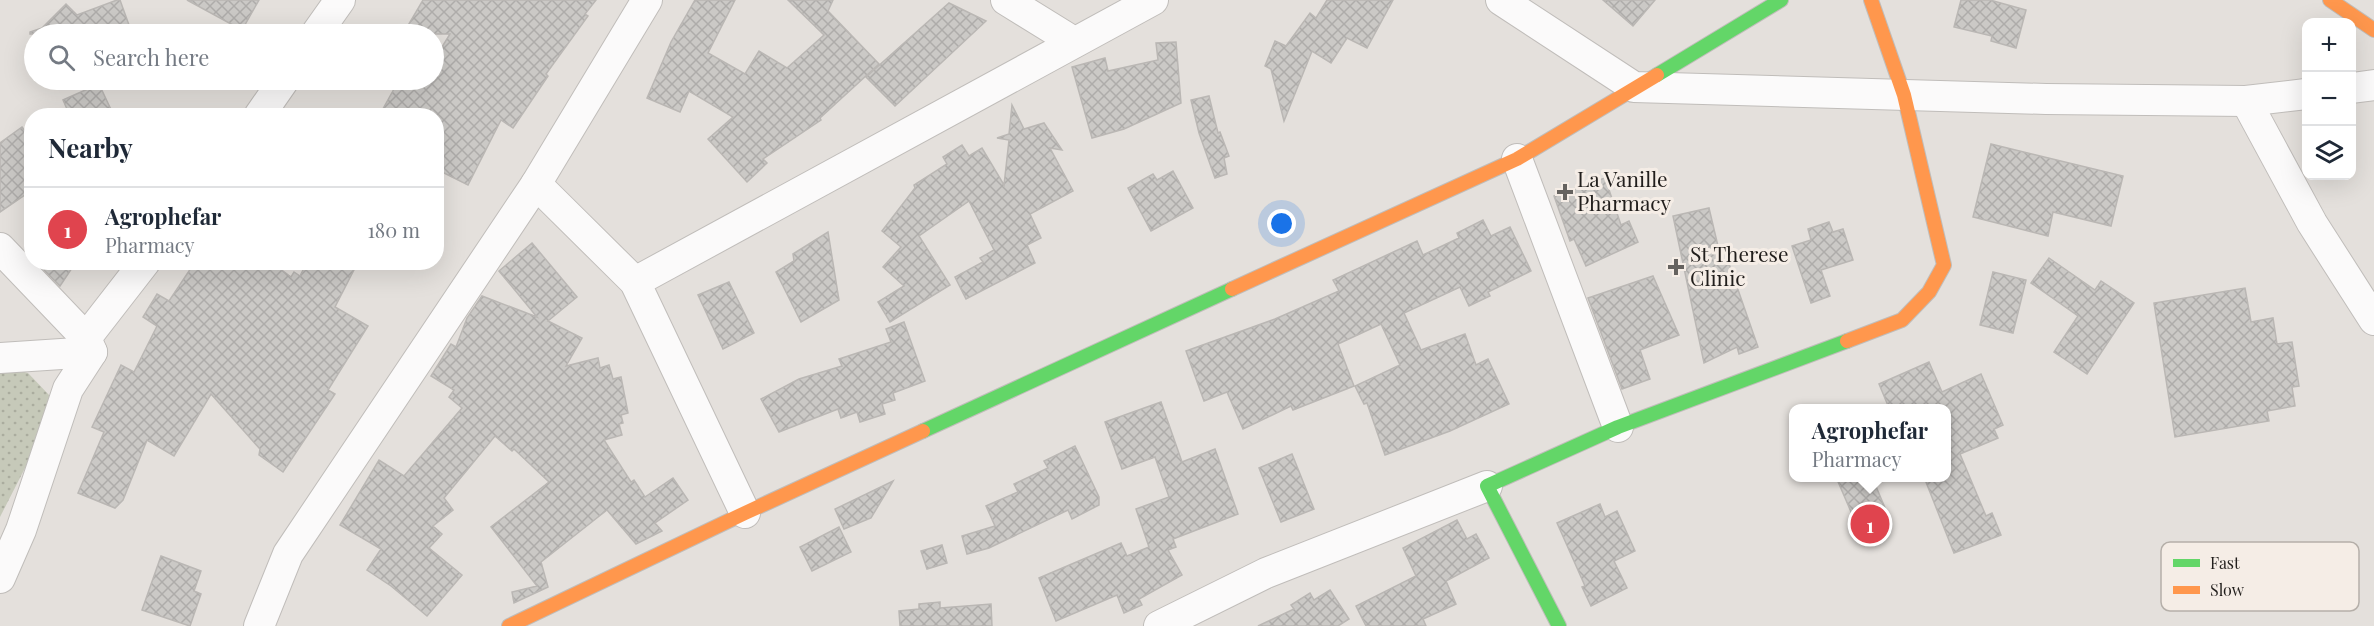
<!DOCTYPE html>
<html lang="en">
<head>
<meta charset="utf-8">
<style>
  body { margin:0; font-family:"Playfair Display",serif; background:#f2f2f3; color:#1f2937 }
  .controls { position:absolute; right:18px; top:18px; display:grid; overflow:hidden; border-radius:12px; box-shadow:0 6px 24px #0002 }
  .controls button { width:54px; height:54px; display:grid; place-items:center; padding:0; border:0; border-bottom:2px solid #e0e1e3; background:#fff; color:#1f2937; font:30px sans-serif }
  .you { position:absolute; left:1282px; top:224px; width:21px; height:21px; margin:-15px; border:4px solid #fff; border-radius:50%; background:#1a73e8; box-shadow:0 0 0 9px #1a73e833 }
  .badge { display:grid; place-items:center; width:39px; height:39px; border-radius:50%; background:#0b8043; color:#fff; font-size:20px; font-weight:700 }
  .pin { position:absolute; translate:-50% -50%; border:3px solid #fff; box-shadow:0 2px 6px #0006 }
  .popup { position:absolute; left:1789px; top:404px; width:162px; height:78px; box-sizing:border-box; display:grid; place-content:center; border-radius:12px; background:#fff; filter:drop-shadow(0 2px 4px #0005); font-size:20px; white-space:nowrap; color:#747a83 }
  .popup b { font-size:22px; color:#1f2937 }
  .popup::after { content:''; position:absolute; left:50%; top:100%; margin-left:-12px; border:12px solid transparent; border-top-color:#fff }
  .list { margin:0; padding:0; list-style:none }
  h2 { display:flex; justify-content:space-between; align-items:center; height:78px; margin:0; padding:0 24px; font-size:26px }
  h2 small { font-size:20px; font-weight:400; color:#747a83 }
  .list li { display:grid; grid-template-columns:39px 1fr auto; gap:18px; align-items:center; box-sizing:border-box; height:84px; padding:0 24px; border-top:2px solid #e0e1e3 }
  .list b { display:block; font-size:22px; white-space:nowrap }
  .list p { margin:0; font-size:20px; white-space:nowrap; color:#747a83 }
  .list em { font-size:20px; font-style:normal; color:#747a83 }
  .icon { flex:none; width:33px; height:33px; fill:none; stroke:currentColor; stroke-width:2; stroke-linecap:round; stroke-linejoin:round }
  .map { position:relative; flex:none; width:2374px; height:626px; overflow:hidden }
  .search { position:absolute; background:#fff; box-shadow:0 6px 24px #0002; left:24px; top:24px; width:420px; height:66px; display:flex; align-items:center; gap:15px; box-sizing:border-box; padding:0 21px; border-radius:33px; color:#747a83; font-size:22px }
  .panel { position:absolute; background:#fff; box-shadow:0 6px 24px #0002; left:24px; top:108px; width:420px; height:162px; border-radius:24px }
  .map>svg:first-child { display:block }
  .park { fill:url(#park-dots) }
  .building { fill:url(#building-cross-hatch); stroke:#bab7b4; stroke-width:1.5 }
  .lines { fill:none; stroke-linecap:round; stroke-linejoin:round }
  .street-casing { stroke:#c0bdba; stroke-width:32 }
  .fast-casing { stroke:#c0bdba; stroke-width:16 }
  .slow-casing { stroke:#c0bdba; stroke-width:16 }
  .street { stroke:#fbfafa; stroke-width:30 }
  .fast { stroke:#63d668; stroke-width:14 }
  .slow { stroke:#ff974d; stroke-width:14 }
  .poi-dot { fill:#65625f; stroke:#f5ede6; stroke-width:2 }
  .labels { text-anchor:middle; stroke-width:6; stroke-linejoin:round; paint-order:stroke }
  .poi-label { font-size:21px; fill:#211e1c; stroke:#f5ede6; text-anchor:start }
  .key { fill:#f5ede6; stroke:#b5afa9; stroke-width:1.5 }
  .key-label { font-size:16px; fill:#211e1c }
</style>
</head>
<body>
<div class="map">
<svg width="2374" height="626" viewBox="0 0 2374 626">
  <defs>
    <pattern id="park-dots" width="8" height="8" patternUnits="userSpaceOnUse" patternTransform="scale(1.5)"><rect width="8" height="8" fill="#c6c9b9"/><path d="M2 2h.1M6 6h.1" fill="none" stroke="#aaac9e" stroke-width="1.8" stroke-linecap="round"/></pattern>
    <pattern id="building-cross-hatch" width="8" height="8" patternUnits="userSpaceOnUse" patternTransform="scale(1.5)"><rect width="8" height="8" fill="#cbc9c6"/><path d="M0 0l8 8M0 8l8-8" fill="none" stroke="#aeacaa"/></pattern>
  </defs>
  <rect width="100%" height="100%" fill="#e4e0dc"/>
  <path class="park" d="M11,368L28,373L50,396L46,427L0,517V369Z"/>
  <g class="building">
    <path d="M117,0H120L129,25L105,34H30V32L42,28L66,4L77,15Z"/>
    <path d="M187,0H259L242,30Z"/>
    <path d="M423,0H596L585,14L588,16L546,74L548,76L513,128L501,120L468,185L436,169V116H379L399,80H434V60L450,34H403Z"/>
    <path d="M695,0H735L708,53L745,74L759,51L787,68L824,35L788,0H833L828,11L879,64L820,118L821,120L763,159L767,163L747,182L708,139L733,117L689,91L680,112L647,98L671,42Z"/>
    <path d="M1327,0H1393L1367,48L1347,38L1331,63L1312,51L1284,121L1271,69L1265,66L1275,41L1286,46L1310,13L1316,18Z"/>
    <path d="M1603,0H1655L1633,26Z"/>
    <path d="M1961,0H1990L2026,10L2016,48L1991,41L1992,36L1954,27Z"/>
    <path d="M949,3L986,21L895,106L866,77Z"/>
    <path d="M1176,42L1181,103L1124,129L1092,138L1072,67L1105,58L1108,71L1158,60L1156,43Z"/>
    <path d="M99,84L114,116H70L63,100Z"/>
    <path d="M1209,96L1218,133L1220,132L1229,156L1224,158L1227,174L1215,178L1199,133L1191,100Z"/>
    <path d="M1012,105L1024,129L1044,123L1062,150L1050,148L1073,191L1030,214L1041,238L1027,245L1035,263L966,299L955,277L983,262L980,258L994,250L969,201L919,236L950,285L890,322L878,302L904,286L883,267L901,247L882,231L915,188L914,185L947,164L943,157L962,145L969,156L982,148L1004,185L1009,140L997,138L1009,134Z"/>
    <path d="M22,127L32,141V190L0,212V143Z"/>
    <path d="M1991,144L2123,176L2111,226L2053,212L2048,236L1973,217Z"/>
    <path d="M1173,171L1193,208L1151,231L1128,188L1153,174L1157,180Z"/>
    <path d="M1605,178L1621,225L1629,221L1638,242L1586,266L1574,239L1570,241L1554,196Z"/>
    <path d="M1709,208L1722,263L1728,261L1758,347L1739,354L1737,347L1704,363L1673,216Z"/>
    <path d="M1483,220L1491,236L1510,227L1531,271L1488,292L1490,296L1469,306L1460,287L1404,313L1421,350L1465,334L1476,365L1488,359L1509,404L1450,431L1385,455L1367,403L1364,404L1355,386L1400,365L1381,324L1338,344L1354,386L1293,410L1291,406L1243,429L1227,392L1204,401L1186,351L1275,319L1339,291L1333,280L1417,241L1423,255L1459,238L1457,233Z"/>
    <path d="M1829,222L1833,232L1843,229L1853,260L1821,270L1830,296L1811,303L1792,246L1811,240L1808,229Z"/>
    <path d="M828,232L839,300L801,322L776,272L794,261L793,254Z"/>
    <path d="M532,243L577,297L548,321L582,338L566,366L598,358L600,368L609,365L613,379L621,377L628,413L621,415L623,423L619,424L622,435L604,440L631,482L634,480L645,497L673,478L688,500L655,523L662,531L636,544L607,510L541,562L548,587L514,603L512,592L537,586L491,527L549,482L514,449L512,451L495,436L444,498L453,510L433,526L442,534L429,548L462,575L427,616L391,586L367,570L381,549L340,525L379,460L404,476L462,408L449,397L454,390L431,376L451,344L456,347L467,318L482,296L537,317L499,271Z"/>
    <path d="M2049,258L2095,290L2101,281L2134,303L2087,374L2054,352L2078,316L2031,283Z"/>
    <path d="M49,262H76L60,286L44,270Z"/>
    <path d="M195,262H271L291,277L294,272L300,276L307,262H358L335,307L368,326L328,390L335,394L283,472L259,455L260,449L211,394L174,456L147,440L123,500L115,508L78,493L104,432L92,427L121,365L134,372L157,326L143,317L157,294L169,301Z"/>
    <path d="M1993,272L2026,280L2013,333L1980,325Z"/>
    <path d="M1653,276L1679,335L1640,350L1650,379L1622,389L1588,298Z"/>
    <path d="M729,282L754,333L723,349L698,295Z"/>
    <path d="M2245,288L2251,322L2273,318L2277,344L2292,342L2299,386L2292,387L2295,406L2267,411L2269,421L2175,437L2154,303Z"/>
    <path d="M904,322L925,381L893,393L895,400L882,404L885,414L860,422L857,412L841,418L838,409L779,432L761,399L799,379L842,366L839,359L891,342L886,329Z"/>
    <path d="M1929,362L1942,392L1981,374L2003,425L1994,429L1998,438L1960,454L1986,516L1992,513L2001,535L1954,553L1924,477H1947V408H1889L1879,384Z"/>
    <path d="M1161,402L1182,462L1215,449L1238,514L1173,539L1176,547L1168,550L1182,575L1139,599L1142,605L1124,613L1117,595L1056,621L1039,578L1121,543L1127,556L1149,547L1136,509L1169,497L1155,457L1122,469L1105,422Z"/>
    <path d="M1075,446L1099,497V505L1072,519L1068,510L989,548L967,554L962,536L995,526L986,506L1018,492L1014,484L1048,468L1044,461Z"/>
    <path d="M1292,454L1314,509L1281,522L1259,468Z"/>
    <path d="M1836,477H1872L1891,522L1861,535Z"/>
    <path d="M893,481L871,518L844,529L835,509Z"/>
    <path d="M1600,504L1605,517L1617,511L1635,551L1614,561L1627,588L1591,606L1582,587L1585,586L1557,523Z"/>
    <path d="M1457,520L1467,539L1476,534L1489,558L1446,581L1456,604L1423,619L1426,626H1366L1356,606L1416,576L1403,548Z"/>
    <path d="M839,527L851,552L812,571L800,547Z"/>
    <path d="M942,545L947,563L927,569L921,551Z"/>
    <path d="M161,556L201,571L194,591L201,594L190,626L142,610Z"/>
    <path d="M1330,590L1349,619L1338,626H1258L1294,609L1291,605L1310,593L1314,600Z"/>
    <path d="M940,602V608L991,604L992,626H900L899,611L919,609V604Z"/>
  </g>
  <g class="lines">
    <defs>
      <g id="street">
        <path d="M1006,0L1074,42"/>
        <path d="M1501,0L1634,87L2046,99L2246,101L2306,94"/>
        <path d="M316,34L340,0"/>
        <path d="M2352,88L2374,85"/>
        <path d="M2246,101L2312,223L2374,320"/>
        <path d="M259,116L284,80"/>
        <path d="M1517,159L1618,427"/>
        <path d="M536,184L635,282L745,513"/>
        <path d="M0,248L86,338"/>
        <path d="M635,282L1153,0"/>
        <path d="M0,358L92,352"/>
        <path d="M0,578L21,530L68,389L92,352L86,338L145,262"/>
        <path d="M259,626L288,554L536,184L647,0"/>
        <path d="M1159,626L1266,573L1487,486"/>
      </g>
      <g id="fast">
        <path d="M1657,75L1781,0"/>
        <path d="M923,431L1232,289"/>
        <path d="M1559,626L1487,486L1618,427L1847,341"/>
      </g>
      <g id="slow">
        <path d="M2330,0L2374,30"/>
        <path d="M1232,289L1517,159L1657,75"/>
        <path d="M1847,341L1902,320L1929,292L1944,265L1904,95L1871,0"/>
        <path d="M509,626L745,513L923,431"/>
      </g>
    </defs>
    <use href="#street" class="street-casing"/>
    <use href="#fast" class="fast-casing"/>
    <use href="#slow" class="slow-casing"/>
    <use href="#street" class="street"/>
    <use href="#fast" class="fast"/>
    <use href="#slow" class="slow"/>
  </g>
  <g class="poi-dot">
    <path d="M1562 183h6v6h6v6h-6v6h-6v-6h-6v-6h6z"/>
    <path d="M1673 258h6v6h6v6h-6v6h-6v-6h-6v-6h6z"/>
  </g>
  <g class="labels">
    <g class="poi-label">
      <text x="1577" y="187">La Vanille<tspan x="1577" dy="24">Pharmacy</tspan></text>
      <text x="1690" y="262">St Therese<tspan x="1690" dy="24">Clinic</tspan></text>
    </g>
  </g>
  <rect x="2161" y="542" width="198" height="69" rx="9" class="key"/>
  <rect x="2173" y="559" width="27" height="8" fill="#63d668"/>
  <rect x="2173" y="586" width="27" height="8" fill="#ff974d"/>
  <g class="key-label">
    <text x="2210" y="569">Fast</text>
    <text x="2210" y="596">Slow</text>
  </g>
</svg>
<div class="controls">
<button>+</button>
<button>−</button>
<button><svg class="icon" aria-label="layers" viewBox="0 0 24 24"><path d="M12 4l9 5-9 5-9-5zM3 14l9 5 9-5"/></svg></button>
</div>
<div class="you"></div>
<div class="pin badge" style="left:1870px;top:524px;background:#e0444e">1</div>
<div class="popup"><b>Agrophefar</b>Pharmacy</div>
<div class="search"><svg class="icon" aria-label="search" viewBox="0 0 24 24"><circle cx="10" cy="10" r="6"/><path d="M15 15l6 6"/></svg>Search here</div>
<section class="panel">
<h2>Nearby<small></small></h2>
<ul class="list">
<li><span class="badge" style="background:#e0444e">1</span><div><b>Agrophefar</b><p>Pharmacy</p></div><em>180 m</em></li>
</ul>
</section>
</div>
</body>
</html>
